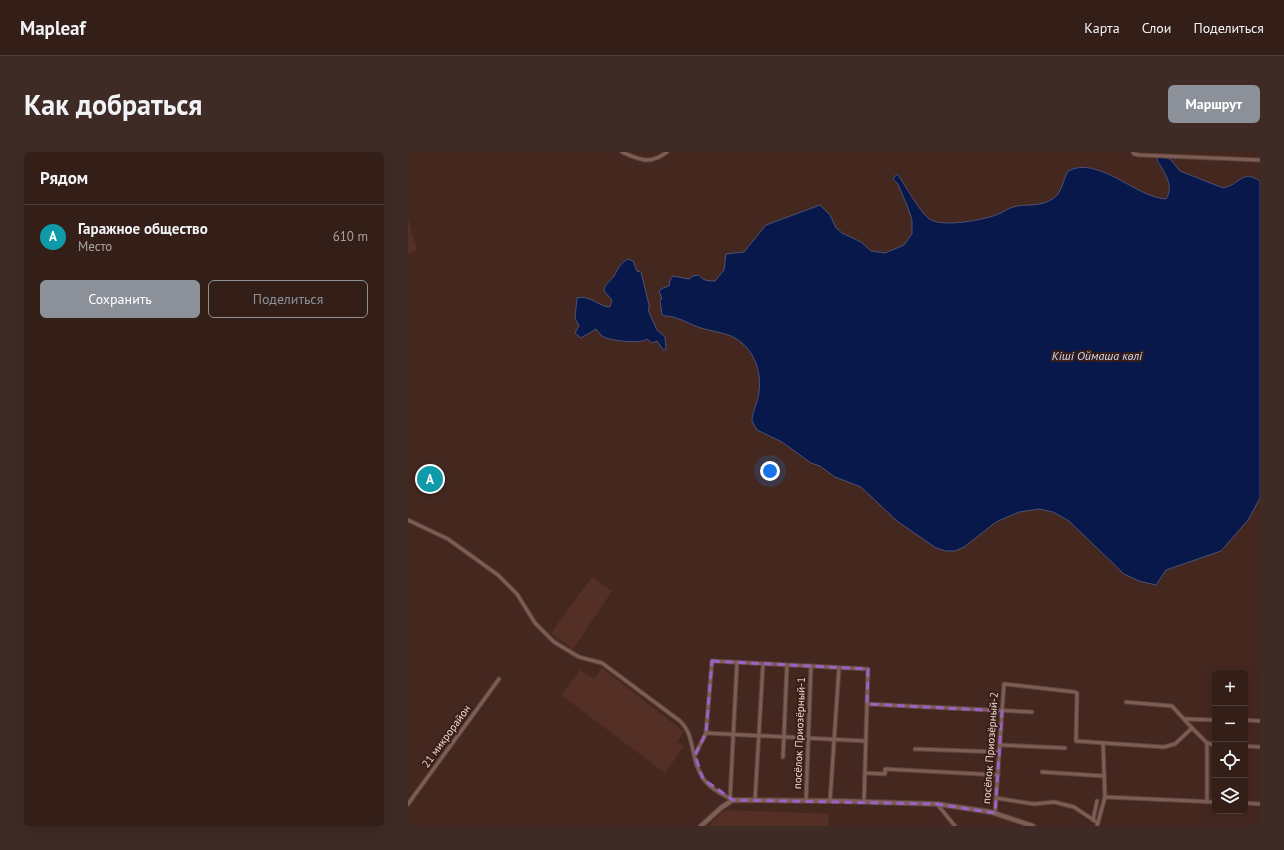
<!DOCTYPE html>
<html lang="ru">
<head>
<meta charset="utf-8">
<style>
  body { margin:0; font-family:"PT Sans",sans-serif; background:#3e2b25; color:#f1f3f6 }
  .controls { position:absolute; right:12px; bottom:12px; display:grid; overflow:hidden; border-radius:6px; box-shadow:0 4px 16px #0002 }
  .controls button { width:36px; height:36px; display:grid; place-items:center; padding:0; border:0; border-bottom:1px solid #4e3c37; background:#331e18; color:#f1f3f6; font:20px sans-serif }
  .you { position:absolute; left:362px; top:319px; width:14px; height:14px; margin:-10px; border:3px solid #fff; border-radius:50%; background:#1a73e8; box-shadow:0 0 0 6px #1a73e833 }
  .badge { display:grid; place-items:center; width:26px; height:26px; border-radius:50%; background:#8c9099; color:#fff; font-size:13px; font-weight:700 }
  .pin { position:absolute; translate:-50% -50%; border:2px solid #fff; box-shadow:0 1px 4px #0006 }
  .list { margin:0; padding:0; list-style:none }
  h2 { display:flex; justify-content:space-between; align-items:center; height:52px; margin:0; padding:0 16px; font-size:17px }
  h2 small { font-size:13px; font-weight:400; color:#a9a2a2 }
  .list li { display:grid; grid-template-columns:26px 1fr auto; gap:12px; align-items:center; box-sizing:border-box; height:64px; padding:0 16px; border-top:1px solid #4e3c37 }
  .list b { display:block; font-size:15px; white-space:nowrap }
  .list p { margin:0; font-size:13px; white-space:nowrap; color:#a9a2a2 }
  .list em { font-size:13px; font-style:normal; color:#a9a2a2 }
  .actions { display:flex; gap:8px; padding:12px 16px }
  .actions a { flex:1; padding:9px 0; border:1px solid #8c9099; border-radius:6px; text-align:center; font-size:14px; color:#8c9099 }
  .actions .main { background:#8c9099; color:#fff }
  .icon { flex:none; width:22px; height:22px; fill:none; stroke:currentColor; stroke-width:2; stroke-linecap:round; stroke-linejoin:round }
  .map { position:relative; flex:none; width:852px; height:674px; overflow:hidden; border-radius:6px }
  header { display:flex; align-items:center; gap:24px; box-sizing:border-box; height:56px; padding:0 20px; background:#331e18; border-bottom:1px solid #4e3c37 }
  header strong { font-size:19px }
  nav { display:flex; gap:22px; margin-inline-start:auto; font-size:14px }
  .intro { display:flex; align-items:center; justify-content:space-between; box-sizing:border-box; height:96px; padding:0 24px }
  h1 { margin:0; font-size:28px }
  .button { padding:10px 18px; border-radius:6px; background:#8c9099; color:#fff; font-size:14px; font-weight:700 }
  main { display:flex; gap:24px; padding:0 24px }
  aside { flex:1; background:#331e18; border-radius:6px; box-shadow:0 4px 16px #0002 }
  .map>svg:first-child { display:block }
  .built { fill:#532f25 }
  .water { fill:#09184b; stroke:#4d5274 }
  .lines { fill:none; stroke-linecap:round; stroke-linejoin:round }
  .minor-casing { stroke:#5c443d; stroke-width:5 }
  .tertiary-casing { stroke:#5c443d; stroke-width:6 }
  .minor { stroke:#7e5d54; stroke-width:3 }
  .tertiary { stroke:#7e5d54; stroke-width:4 }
  .marked { fill:none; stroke:#9d60c5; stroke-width:3; stroke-dasharray:8 5; stroke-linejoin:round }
  .labels { text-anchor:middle; stroke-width:4; stroke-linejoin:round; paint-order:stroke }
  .street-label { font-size:11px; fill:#ecd8d3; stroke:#391e16 }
  .water-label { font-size:12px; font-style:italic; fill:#c9d9fb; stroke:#391e16 }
</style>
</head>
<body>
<header>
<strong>Mapleaf</strong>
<nav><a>Карта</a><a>Слои</a><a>Поделиться</a></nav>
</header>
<div class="intro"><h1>Как добраться</h1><a class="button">Маршрут</a></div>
<main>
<aside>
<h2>Рядом<small></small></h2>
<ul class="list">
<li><span class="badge" style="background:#0f9aa8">A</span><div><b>Гаражное общество</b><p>Место</p></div><em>610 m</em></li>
</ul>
<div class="actions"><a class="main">Сохранить</a><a>Поделиться</a></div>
</aside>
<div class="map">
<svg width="852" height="674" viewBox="0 0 852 674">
  <rect width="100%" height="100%" fill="#442820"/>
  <g class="built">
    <path d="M0,67L9,98L0,103Z"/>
    <path d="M184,425L204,439L165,497L143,481Z"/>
    <path d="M194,516L276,580L269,590L276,594L257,621L153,543L172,518L186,527Z"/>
    <path d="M320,658L421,662L420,674H301L314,660Z"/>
  </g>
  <g class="water">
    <path d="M752,4L762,7L772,19L815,36C832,33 833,17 852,29V346L840,368L813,399L758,418L748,433L731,429L716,422L661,369L645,360L631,357L611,360L588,370L556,395L547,399H538L528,396L489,369L453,335L427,325L412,314L403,311L374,290L349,278L344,269C344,259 350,251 351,240C354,218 345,194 323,184C313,180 303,179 293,176C283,173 267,163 256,164L254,162L252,149L254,147L251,139L255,136L261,134L262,128L265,124L281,127L285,124L291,123C295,129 300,129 307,129L316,118L318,102L336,100L358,73L412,53L422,63L428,76L434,81L453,90L463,99L477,101L496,93L504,82V68L500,56L490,32L485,27L489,22C497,32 512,62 523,68C536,75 575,68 588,63C594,61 599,57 605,55C619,51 632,56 646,46C654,40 655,28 660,19C690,3 727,45 758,47C767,34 756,20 749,8L750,5Z"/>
    <path d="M220,107L225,109L229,119L233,120L241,153V157L240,158L249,178L257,185L258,196L256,199L249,189L244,191L239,187C233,192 201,189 194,184C192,182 190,179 188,177L173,186L167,181L171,174L167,166L169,146C181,142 191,155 202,155L204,148L196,139C197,131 202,130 206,124C210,117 212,111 220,107Z"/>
  </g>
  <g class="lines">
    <defs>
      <g id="minor">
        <path d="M214,0C232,8 242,13 259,0"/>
        <path d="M725,0L726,2L732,3L852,8"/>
        <path d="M0,368L40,387L90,423L109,442L127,471L146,490L171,505L194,511L272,569C288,584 282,608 295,626C301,636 314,642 325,648"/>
        <path d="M459,552L624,560"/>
        <path d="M777,567L807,568"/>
        <path d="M837,568L852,569"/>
        <path d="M784,576L799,591V650"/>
        <path d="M298,581L458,589"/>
        <path d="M799,591L807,593"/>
        <path d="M592,593L657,596"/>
        <path d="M837,594L852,595"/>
        <path d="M507,597L591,600"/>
        <path d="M287,603L298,581L304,509L460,517L456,650"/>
        <path d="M375,605L379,513"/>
        <path d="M634,620L696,624"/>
        <path d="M457,621L477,622V617L590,623"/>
        <path d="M697,645L807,650"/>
        <path d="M588,646L626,652L646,650L666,655L690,671"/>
        <path d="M322,647L329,510"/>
        <path d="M347,648L355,512"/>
        <path d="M398,649L403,514"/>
        <path d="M422,649L431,516"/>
        <path d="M837,651L852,652"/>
        <path d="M0,652L91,527"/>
        <path d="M529,652L547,674"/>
        <path d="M587,661L596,532L667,540L669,541L668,589L695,591"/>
        <path d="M685,668L689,649"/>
        <path d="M689,674L697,645L695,591L756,595L767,592L784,576L764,554L718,550"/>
      </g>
      <path id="tertiary" d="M293,674L314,655L325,648L430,649L529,652L583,660L625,674"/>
    </defs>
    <use href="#minor" class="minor-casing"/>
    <use href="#tertiary" class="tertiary-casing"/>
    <use href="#minor" class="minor"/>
    <use href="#tertiary" class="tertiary"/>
  </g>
  <path class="marked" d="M304,509L460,517L459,552L594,559L587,661L529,652L325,648L295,627L287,603L298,581Z"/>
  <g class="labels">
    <g class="street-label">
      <text transform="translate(391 581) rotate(-88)" y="4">посёлок Приозёрный-1</text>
      <text transform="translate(38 584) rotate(-54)" y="4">21 микрорайон</text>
      <text transform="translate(582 596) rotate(-86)" y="4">посёлок Приозёрный-2</text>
    </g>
    <g class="water-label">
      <text x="689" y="208">Кіші Оймаша көлi</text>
    </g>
  </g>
</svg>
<div class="controls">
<button>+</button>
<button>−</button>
<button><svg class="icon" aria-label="locate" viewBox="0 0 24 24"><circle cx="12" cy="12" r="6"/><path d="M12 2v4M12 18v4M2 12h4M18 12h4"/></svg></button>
<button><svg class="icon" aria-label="layers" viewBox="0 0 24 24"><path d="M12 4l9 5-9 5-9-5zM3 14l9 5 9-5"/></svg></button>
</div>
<div class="you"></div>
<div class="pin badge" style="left:22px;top:327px;background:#0f9aa8">A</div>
</div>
</main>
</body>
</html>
